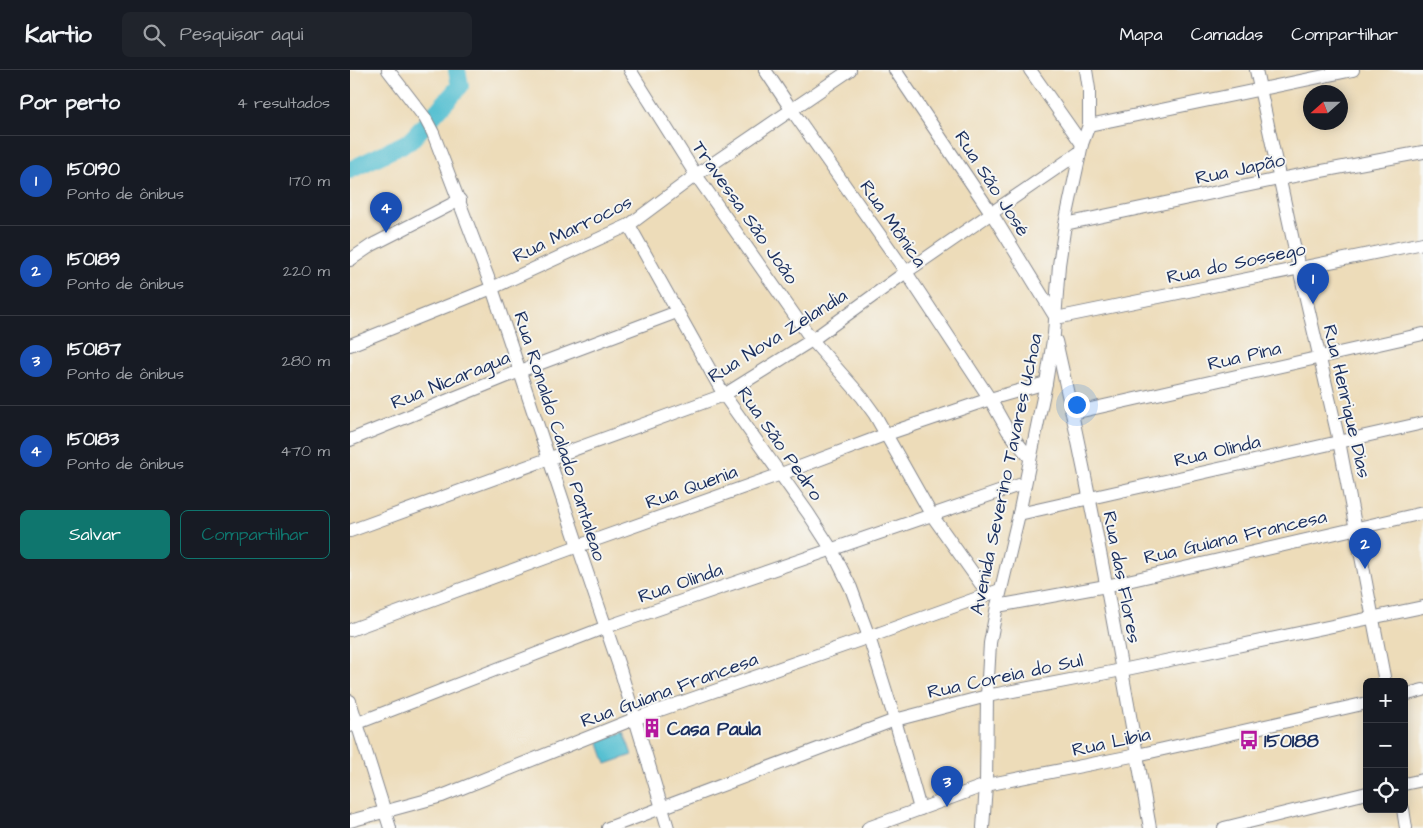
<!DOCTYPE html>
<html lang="pt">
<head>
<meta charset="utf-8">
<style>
  body { margin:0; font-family:"Architects Daughter",sans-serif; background:#20242c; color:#f1f3f6 }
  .controls { position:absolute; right:15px; bottom:15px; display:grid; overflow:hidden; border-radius:8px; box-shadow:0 2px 12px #0003 }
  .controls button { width:45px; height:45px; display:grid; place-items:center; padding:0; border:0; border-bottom:1px solid #363941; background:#171b24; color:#f1f3f6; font:25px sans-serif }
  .compass { position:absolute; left:953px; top:15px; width:45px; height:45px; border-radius:50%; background:#171b24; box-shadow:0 2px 12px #0003; rotate:249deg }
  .you { position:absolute; left:726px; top:334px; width:18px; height:18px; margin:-12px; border:4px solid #fff; border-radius:50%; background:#1a73e8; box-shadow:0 0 0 8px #1a73e833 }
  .badge { display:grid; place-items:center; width:32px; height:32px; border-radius:50%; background:#0f766e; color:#fff; font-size:16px; font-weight:700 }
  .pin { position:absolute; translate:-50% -41px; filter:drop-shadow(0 1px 2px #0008) }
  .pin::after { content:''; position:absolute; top:26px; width:18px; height:15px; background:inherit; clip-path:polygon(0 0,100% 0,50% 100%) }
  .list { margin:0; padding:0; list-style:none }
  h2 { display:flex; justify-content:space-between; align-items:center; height:65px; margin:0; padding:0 20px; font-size:21px }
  h2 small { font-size:16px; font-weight:400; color:#9ea1a6 }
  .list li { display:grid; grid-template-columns:32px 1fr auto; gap:15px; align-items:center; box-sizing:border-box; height:90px; padding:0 20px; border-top:1px solid #363941 }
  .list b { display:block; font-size:19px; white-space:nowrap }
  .list p { margin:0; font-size:16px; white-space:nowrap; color:#9ea1a6 }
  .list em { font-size:16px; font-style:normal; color:#9ea1a6 }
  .actions { display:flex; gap:10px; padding:15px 20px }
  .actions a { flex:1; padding:11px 0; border:1px solid #0f766e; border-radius:8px; text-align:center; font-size:18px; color:#0f766e }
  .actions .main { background:#0f766e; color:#fff }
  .icon { flex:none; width:28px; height:28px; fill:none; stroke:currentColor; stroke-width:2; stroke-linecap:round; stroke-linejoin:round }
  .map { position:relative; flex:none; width:1073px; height:758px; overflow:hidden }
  header { display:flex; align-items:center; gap:30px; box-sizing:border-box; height:70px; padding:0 25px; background:#171b24; border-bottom:1px solid #363941 }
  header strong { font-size:24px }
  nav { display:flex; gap:28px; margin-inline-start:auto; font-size:18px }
  .search { width:350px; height:45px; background:#20242c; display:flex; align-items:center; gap:12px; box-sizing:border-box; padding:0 18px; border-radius:8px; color:#9ea1a6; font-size:19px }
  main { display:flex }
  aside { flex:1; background:#171b24 }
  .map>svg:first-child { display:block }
  .water { fill:#56c0d1; stroke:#387898 }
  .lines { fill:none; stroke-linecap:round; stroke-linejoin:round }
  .river { stroke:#56c0d1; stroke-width:18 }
  .street-casing { stroke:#84868c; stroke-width:14 }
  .street { stroke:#fff; stroke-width:12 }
  .labels { text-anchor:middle; stroke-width:4; stroke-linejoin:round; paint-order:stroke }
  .street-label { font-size:19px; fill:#1b2f5e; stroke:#f6f6f2 }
  .poi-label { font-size:19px; font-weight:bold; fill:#1b2f5e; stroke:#f6f6f2; text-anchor:start }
</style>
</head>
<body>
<header>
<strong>Kartio</strong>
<div class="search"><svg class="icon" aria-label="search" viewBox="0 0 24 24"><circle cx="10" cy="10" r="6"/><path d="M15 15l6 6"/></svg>Pesquisar aqui</div>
<nav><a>Mapa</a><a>Camadas</a><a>Compartilhar</a></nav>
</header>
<main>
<aside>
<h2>Por perto<small>4 resultados</small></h2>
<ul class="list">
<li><span class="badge" style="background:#1a4fb4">1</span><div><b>150190</b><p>Ponto de ônibus</p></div><em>170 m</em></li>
<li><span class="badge" style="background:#1a4fb4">2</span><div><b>150189</b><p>Ponto de ônibus</p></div><em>220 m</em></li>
<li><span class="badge" style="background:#1a4fb4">3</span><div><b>150187</b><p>Ponto de ônibus</p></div><em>280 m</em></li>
<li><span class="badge" style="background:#1a4fb4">4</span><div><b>150183</b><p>Ponto de ônibus</p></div><em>470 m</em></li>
</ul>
<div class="actions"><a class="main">Salvar</a><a>Compartilhar</a></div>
</aside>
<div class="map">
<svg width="1073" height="758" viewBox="0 0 1073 758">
  <rect width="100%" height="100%" fill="#f6f6f2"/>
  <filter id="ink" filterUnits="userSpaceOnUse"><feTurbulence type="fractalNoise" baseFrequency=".02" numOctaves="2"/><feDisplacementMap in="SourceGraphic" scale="10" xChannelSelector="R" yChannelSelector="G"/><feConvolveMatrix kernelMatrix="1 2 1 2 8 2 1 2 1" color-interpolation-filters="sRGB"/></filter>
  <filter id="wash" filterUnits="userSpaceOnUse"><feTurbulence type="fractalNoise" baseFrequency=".0096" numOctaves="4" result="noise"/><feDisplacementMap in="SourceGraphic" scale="20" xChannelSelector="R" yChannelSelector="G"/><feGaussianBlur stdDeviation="1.12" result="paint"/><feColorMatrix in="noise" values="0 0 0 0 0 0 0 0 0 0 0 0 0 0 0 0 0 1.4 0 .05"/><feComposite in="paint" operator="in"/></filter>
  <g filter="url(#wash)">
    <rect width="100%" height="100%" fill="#eddcb9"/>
    <path class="water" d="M274,662L282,685L256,694L248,671Z"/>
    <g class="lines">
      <path class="river" d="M0,100L60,71L110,16L107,0"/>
    </g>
  </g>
  <g filter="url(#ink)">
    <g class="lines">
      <defs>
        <g id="street">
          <path d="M38,0L75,48L83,63L142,218L228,476L270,599L318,758"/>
          <path d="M280,0L346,105L462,270L512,327L525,345L581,444L638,524"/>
          <path d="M415,0L441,39L556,202L640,329L658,361L680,388"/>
          <path d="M545,0L642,144L706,248L1073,173"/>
          <path d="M680,0L732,74"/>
          <path d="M906,0L949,198L989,371L1035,612"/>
          <path d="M739,55L1003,0"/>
          <path d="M715,154L929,109L1073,82"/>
          <path d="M279,155L374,325L458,443L482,480L501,518L519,567L545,650L570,739"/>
          <path d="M0,190L22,175L110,130"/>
          <path d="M706,271C743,432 771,595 800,758"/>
          <path d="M0,275L142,218L279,155L346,105L500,0"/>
          <path d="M723,343L1073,264"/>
          <path d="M0,370L170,301L327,242"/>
          <path d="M669,444L1073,353"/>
          <path d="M0,461L374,325L462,270L556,202L730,82"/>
          <path d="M647,536L756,516L1073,443"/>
          <path d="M0,560L228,476L431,404L537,364L640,329L696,313"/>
          <path d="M1054,625L1073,620"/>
          <path d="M0,631L40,758"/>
          <path d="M0,656L256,557L675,413"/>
          <path d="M1054,714L1073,710"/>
          <path d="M1053,739L1056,758"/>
          <path d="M0,751L92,726L284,649L519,567L650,520"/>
          <path d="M258,758L545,650L637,626L772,600L1073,537"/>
          <path d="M518,758L636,715L787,685L1017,633"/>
          <path d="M633,758L636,715L637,626L640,573L647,536L669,444L696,313L704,264L709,195L715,154L732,74L739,55V19L736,0"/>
          <path d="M874,758L1017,723"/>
        </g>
      </defs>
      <use href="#street" class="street-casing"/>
      <use href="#street" class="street"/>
    </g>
  </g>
  <defs>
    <symbol id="building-bare" viewBox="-9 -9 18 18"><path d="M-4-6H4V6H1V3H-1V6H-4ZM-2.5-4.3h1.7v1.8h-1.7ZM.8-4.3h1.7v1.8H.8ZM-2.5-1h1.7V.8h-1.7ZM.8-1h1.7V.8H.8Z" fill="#b5179e" stroke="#f6f6f2" stroke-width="2.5" paint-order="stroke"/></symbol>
    <symbol id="bus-bare" viewBox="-9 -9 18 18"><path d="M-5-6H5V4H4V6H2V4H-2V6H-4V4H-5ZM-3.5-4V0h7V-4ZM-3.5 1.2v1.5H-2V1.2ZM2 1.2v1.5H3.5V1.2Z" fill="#b5179e" stroke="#f6f6f2" stroke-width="2.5" paint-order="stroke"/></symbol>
  </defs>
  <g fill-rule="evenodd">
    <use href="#building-bare" x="288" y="644" width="28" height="28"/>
    <use href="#bus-bare" x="885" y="656" width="28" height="28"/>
  </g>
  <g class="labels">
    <g class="street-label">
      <text transform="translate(890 98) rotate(-12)" y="7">Rua Japão</text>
      <text transform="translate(643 113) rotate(57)" y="7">Rua São José</text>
      <text transform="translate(396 142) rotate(55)" y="7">Travessa São João</text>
      <text transform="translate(544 153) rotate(55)" y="7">Rua Mônica</text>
      <text transform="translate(222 158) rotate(-26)" y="7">Rua Marrocos</text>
      <text transform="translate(886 192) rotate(-12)" y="7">Rua do Sossego</text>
      <text transform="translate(427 265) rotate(-32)" y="7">Rua Nova Zelandia</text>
      <text transform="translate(894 285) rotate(-13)" y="7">Rua Pina</text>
      <text transform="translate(100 309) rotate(-22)" y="7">Rua Nicaragua</text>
      <text transform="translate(998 331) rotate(77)" y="7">Rua Henrique Dias</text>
      <text transform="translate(211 366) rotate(72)" y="7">Rua Ronaldo Calado Pantaleao</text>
      <text transform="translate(431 373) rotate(55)" y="7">Rua São Pedro</text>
      <text transform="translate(867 380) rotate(-13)" y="7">Rua Olinda</text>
      <text transform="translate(655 404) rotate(-78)" y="7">Avenida Severino Tavares Uchoa</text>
      <text transform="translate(341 416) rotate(-20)" y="7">Rua Quenia</text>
      <text transform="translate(885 466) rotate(-13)" y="7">Rua Guiana Francesa</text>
      <text transform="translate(773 507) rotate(79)" y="7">Rua das Flores</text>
      <text transform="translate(330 512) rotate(-19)" y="7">Rua Olinda</text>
      <text transform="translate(655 605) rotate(-12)" y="7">Rua Coreia do Sul</text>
      <text transform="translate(319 619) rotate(-20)" y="7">Rua Guiana Francesa</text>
      <text transform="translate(761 671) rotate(-12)" y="7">Rua Libia</text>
    </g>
    <g class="poi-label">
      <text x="317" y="665">Casa Paula</text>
      <text x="914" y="677">150188</text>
    </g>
  </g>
</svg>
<div class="controls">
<button>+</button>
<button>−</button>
<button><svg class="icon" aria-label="locate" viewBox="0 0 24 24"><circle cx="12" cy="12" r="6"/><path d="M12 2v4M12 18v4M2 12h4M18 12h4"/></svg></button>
</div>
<svg class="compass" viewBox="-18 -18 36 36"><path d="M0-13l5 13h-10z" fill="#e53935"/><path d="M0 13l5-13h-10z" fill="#9ea1a6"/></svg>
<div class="you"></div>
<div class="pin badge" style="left:963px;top:234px;background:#1a4fb4">1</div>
<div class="pin badge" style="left:1015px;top:499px;background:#1a4fb4">2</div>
<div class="pin badge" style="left:597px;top:737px;background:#1a4fb4">3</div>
<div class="pin badge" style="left:36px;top:163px;background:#1a4fb4">4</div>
</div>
</main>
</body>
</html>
